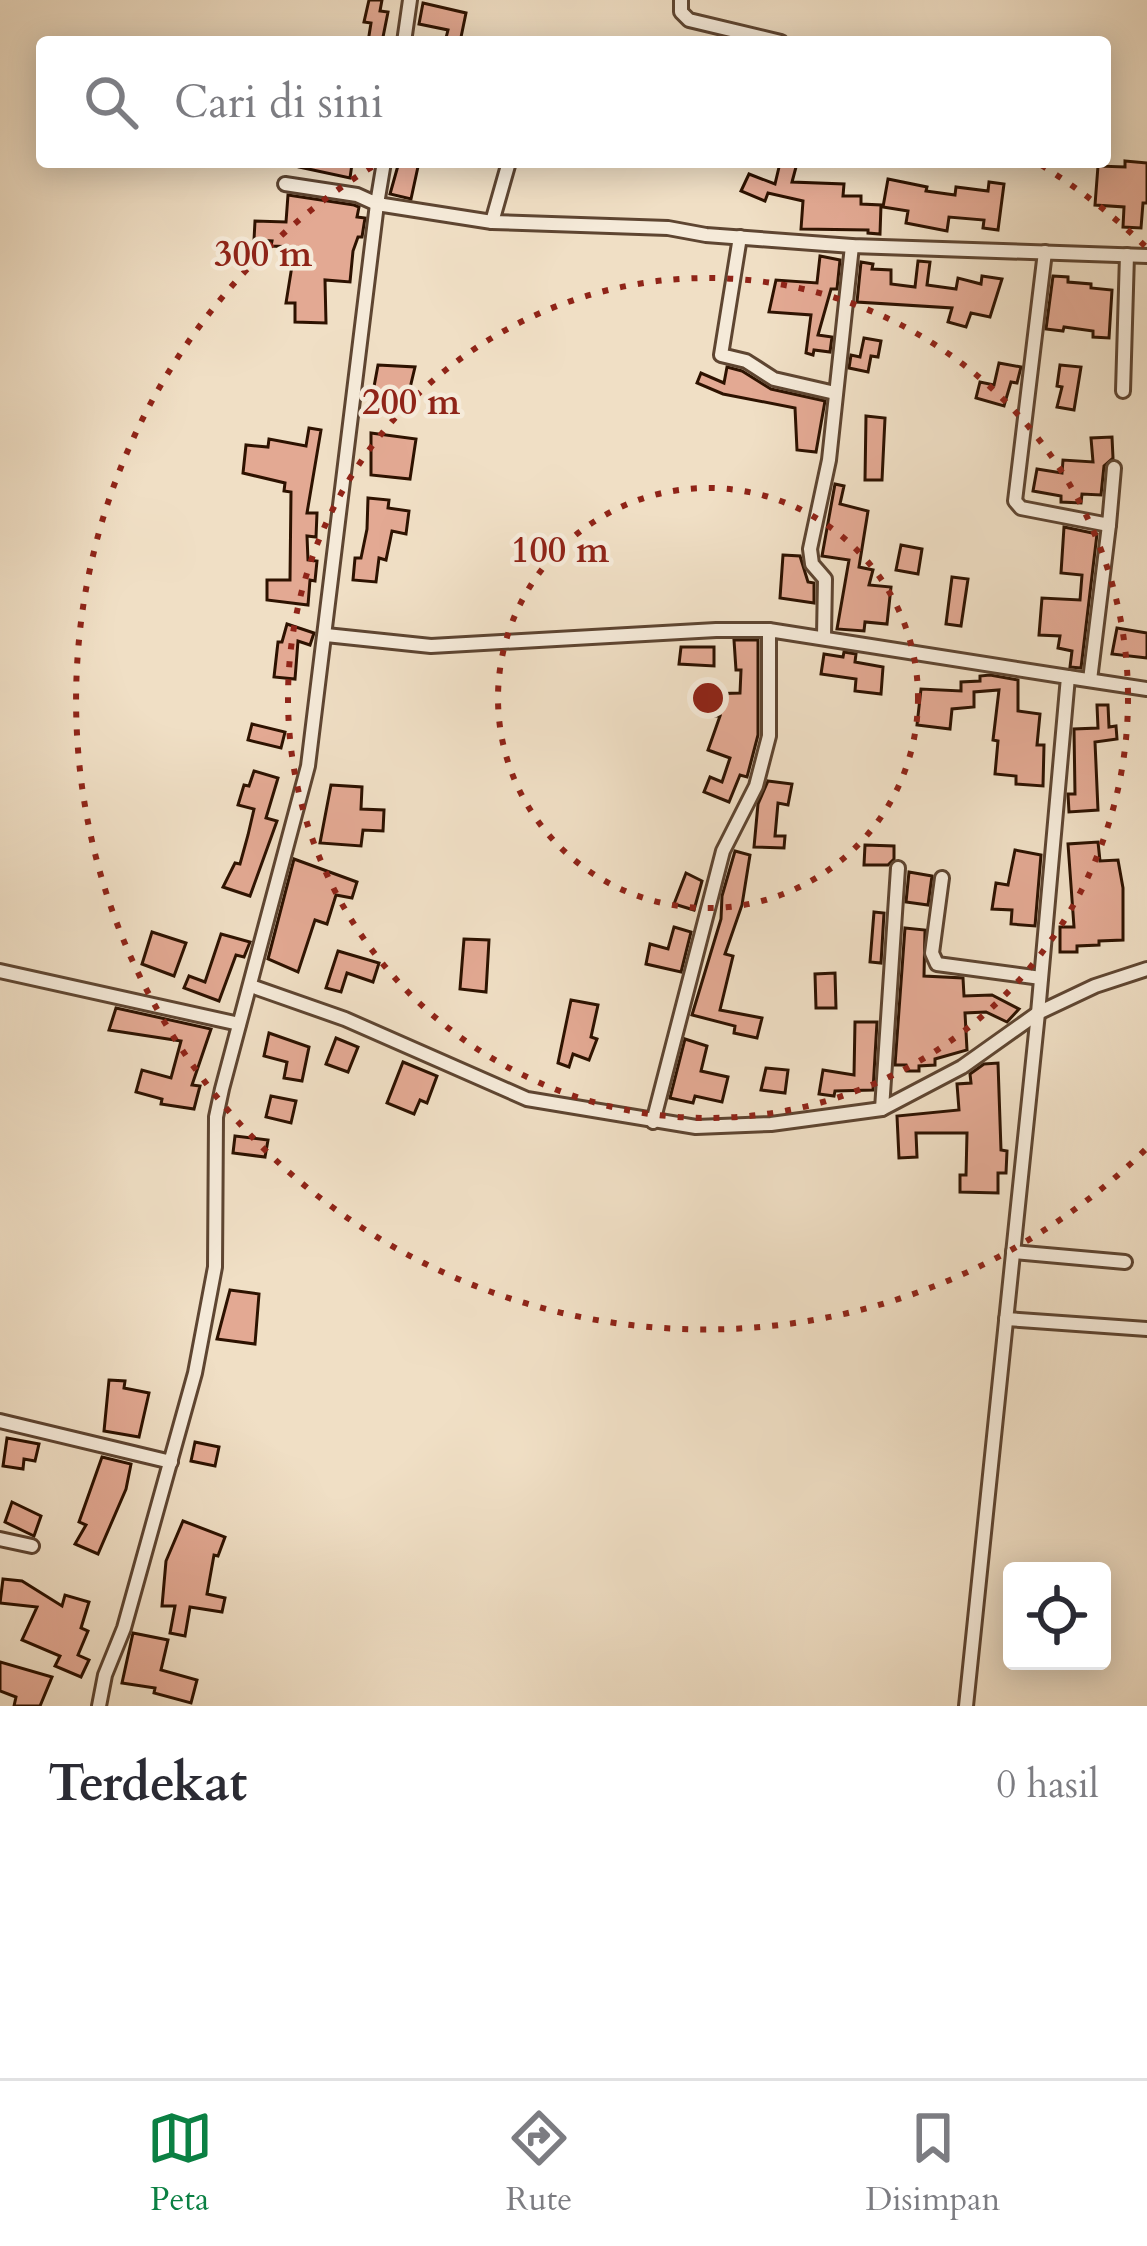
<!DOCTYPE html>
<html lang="id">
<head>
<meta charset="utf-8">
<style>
  body { margin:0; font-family:Cardo,serif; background:#f2f2f3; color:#2b2b33 }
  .controls { position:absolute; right:36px; bottom:36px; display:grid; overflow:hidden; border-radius:12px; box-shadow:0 6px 30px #0003 }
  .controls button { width:108px; height:108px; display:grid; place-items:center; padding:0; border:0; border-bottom:3px solid #e1e1e2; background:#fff; color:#2b2b33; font:60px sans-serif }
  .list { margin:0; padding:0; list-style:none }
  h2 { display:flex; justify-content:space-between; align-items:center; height:156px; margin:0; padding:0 48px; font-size:51px }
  h2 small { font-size:39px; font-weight:400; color:#7c7c81 }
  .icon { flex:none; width:66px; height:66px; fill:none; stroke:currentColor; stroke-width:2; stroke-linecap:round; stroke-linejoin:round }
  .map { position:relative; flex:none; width:1147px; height:1706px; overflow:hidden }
  .search { position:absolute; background:#fff; box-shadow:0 6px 30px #0003; left:36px; right:36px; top:36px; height:132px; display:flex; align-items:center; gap:30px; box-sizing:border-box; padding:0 42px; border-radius:12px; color:#7c7c81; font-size:45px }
  .sheet { height:372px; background:#fff }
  nav { display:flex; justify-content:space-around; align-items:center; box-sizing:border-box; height:168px; border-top:3px solid #e1e1e2; background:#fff; font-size:33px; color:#7c7c81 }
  nav a { display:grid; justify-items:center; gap:6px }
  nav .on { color:#0b8043 }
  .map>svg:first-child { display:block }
  .building { fill:#e3a993; stroke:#2d1200; stroke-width:3 }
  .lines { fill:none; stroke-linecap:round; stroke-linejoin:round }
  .street-casing { stroke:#5e4531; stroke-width:18 }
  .street { stroke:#f5ead9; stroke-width:12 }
  .ring { fill:none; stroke:#8f2418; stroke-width:6; stroke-dasharray:6 12 }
  .centre { fill:#8f2418; stroke:#f5ead9; stroke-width:6 }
  .ring-label { font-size:36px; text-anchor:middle; font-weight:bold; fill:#8f2418; stroke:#f5ead9; stroke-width:9; stroke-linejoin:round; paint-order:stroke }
</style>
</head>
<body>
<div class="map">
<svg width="1147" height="1706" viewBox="0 0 1147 1706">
  <rect width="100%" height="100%" fill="#f0dfc5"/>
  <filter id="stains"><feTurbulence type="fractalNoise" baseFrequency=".00167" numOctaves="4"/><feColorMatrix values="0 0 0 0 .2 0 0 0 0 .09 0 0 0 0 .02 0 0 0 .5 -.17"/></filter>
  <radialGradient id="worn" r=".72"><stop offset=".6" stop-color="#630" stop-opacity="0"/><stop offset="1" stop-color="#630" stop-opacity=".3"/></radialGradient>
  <g class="building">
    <path d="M369,0H382L380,11L388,12L382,42H368L371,23L364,22Z"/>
    <path d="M423,3L466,13L460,42H445L448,30L419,24Z"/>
    <path d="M1125,161L1147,163V203H1143L1141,228L1123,227L1124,207L1095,205L1098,166L1125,167Z"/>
    <path d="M299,162H343L352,164L350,178L299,167Z"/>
    <path d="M399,162H419L411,199L390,194Z"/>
    <path d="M780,163L796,167L792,182L844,184L843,196H861V204L881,205L880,234L868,233V230L801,229L803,201L768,193L765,201L741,191L749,174L775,184Z"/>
    <path d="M888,179L927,187L926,191L955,195L956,187L988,191L989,182L1004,184L998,230L983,228L984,220L949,217L947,231L906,223L908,211L883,207Z"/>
    <path d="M288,195L354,205L359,207L357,217L365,218L362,237H358L353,251L350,282L325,280L326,323L295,322V303H286L295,247L271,246L272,241L254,240L255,221L286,222Z"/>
    <path d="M820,256L840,260L837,289H831L818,335L832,337L830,352L814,350L813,355L806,353L811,315L769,312L776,280L817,283Z"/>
    <path d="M918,261L930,262L927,285L956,289L958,278L981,284L982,276L1002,279L990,317L971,313L966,327L948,322L952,308L857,302L861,262L873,264L872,269L891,270V284L915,287Z"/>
    <path d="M1053,276L1068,277V282L1091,284V288L1112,290L1109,338L1093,337V331L1064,327L1063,331L1046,329Z"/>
    <path d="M864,338L881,341L878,357L871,356L868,372L849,368L851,355L860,357Z"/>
    <path d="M999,363L1021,367L1017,383L1011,382L1004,406L976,398L980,382L994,385Z"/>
    <path d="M378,365L415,367L405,409L371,403Z"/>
    <path d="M1060,365L1081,367L1074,410L1057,407L1062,387L1057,386Z"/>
    <path d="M727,367L742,371L771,389L825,401L816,452L797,450L795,408L723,394L697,383L701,373L724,383Z"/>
    <path d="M866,416L885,418L882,480H865Z"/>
    <path d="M309,428L321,430L307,513H317L316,537L307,536L308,560L317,561L315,581L310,580L308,605L267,600V580H290L291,492L284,491L285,483L243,473L246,445L268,447L269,439L306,446Z"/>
    <path d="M371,433L416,439L410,479L371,475Z"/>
    <path d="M1112,437L1113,458L1104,466L1101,495L1082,494L1081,503L1061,502V496L1033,491L1037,469L1062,473L1063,460L1093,462L1091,438Z"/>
    <path d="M835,484L844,486L840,504L868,511L859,567L873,570L869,585L891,587L887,624L865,622L864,631L837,629L849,560L822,556Z"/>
    <path d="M368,498L389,500L388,508L409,511L406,534L392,531L386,560L379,558L376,582L353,580L355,558H361L367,529Z"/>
    <path d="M1064,527L1097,534L1081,668L1070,667L1072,651L1058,648L1060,636L1039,635L1042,598L1080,600L1082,575L1061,573Z"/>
    <path d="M901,545L922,549L918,574L896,570Z"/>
    <path d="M783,555L800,556L808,582L814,583V603L780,598Z"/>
    <path d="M952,577L968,579L961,626L946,624Z"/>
    <path d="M287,624L314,633L310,645L298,641L295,679L274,677L278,642H282Z"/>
    <path d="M1117,628L1147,633V658L1112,654Z"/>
    <path d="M734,640H758V735L747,777L740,775L729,802L704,792L710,777L722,782L730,758L708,750L720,716H707V694L740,693L741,670H736Z"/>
    <path d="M681,647H714V666L679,664Z"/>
    <path d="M844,652L856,654L855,662L883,667L881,694L855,691L856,679L821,674L824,654L843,657Z"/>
    <path d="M990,675L1018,680V711L1040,714L1037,745H1044L1043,786L1016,784V776L995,774L998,741L993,740L999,690L974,692V707L952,709L950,729L917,725L921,689L961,691V682L980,681V676Z"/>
    <path d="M1097,705H1108L1109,727L1116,726L1117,739L1095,742L1098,810L1069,812L1068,794H1075L1074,729L1098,728Z"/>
    <path d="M252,724L285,732L281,748L248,740Z"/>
    <path d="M254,771L278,778L266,818L277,821L250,896L223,887L235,863L240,864L248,835L254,809L238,805L244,785L249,786Z"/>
    <path d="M768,781L792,784L788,805L778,803L775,836H785L784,848L754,847L758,804Z"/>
    <path d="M331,785L362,787L361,809L384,810L383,831L363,830L361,846L320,843Z"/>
    <path d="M1098,842L1100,861L1118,860L1123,888V940L1099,941V945L1077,946V952H1060V927H1074L1068,844Z"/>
    <path d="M865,845L894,846V859L888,865H864Z"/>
    <path d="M1015,850L1041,855L1035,926L1011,924L1012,910L992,909L996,883L1008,885Z"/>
    <path d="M735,851L750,855L742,905L725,954L733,956L720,1010L762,1018L757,1038L734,1033L735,1026L692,1015L721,919L722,896Z"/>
    <path d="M294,859L357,882L352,898L336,895L327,924L315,920L298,972L268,959Z"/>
    <path d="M909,872L932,876L928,905L906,902Z"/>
    <path d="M686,873L702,881L694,910L674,904Z"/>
    <path d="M874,912L884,913L881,963L870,962Z"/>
    <path d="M674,927L691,932L681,972L646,964L650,944L668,949Z"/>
    <path d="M905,928L925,930L924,976L963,978L964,996L992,995L1019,1009L1007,1022L986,1012L965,1013L967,1050L935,1059V1065L919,1066V1071H907L906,1065H895Z"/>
    <path d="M152,932L186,943L174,976L142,964Z"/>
    <path d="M221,934L250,942L244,957L236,955L219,1001L184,988L189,976L205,982Z"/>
    <path d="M464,939L489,940L486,992L460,989Z"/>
    <path d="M338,951L379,963L373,982L347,973L341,992L326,988Z"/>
    <path d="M835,973L836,1008H816L815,974Z"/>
    <path d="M571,1000L598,1005L591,1037L597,1039L589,1060L573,1054L569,1067L558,1063Z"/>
    <path d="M116,1008L211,1029L192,1085L200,1086L194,1109L161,1104L162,1099L136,1092L142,1070L171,1078L181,1041L109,1030Z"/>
    <path d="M855,1022H877L873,1090L835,1091L834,1096L819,1094L823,1070L854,1075Z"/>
    <path d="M269,1033L309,1047L302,1081L284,1078L287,1062L264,1056Z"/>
    <path d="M336,1038L358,1047L348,1072L326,1064Z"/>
    <path d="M685,1039L707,1046L701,1071L728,1077L722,1102L695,1096L693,1103L670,1098Z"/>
    <path d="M403,1062L437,1076L427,1103L420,1100L414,1114L387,1103Z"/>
    <path d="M998,1063L1001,1150L1007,1151L1006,1173H998V1193L960,1192V1175H966L967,1133H916L917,1157L899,1158L897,1116L959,1110L957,1084L971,1083L970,1074L984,1064Z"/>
    <path d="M766,1068L788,1070L785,1093L761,1090Z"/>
    <path d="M271,1096L296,1101L291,1123L266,1117Z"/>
    <path d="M235,1136L268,1140L265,1157L233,1153Z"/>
    <path d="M230,1290L259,1294L255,1344L217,1339Z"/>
    <path d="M109,1380L125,1381L124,1388L149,1393L139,1437L104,1431Z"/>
    <path d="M7,1438L39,1444L35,1461L24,1459L23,1469L3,1466Z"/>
    <path d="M195,1442L219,1447L215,1466L191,1461Z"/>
    <path d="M102,1457L131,1464L126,1489L98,1554L75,1544L86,1525L79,1522Z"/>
    <path d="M12,1502L41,1516L34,1536L5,1522Z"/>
    <path d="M183,1521L225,1537L218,1556L214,1555L207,1594L225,1598L222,1612L190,1607L185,1636L170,1633L175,1606H162L166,1561Z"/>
    <path d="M3,1579L22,1581L62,1606L65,1595L89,1602L81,1628L88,1631L78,1655L89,1660L81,1677L55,1666L60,1656L22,1640L37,1607L0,1603Z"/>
    <path d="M133,1633L168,1640L161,1670L197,1680L191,1703L154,1693L155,1688L122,1683Z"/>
    <path d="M0,1662L52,1677L40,1706H14L16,1697L0,1691Z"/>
  </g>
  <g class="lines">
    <defs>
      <g id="street">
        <path d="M681,0V12L689,20L781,42"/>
        <path d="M404,42L410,0"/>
        <path d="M285,184L357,195L377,204L384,162"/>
        <path d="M492,222L509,162"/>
        <path d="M740,237L721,355L746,361L774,379L835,393"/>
        <path d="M1045,252L1015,501L1021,508L1109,525L1114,468"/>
        <path d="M1123,391L1127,255"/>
        <path d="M326,635L431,646L716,630H769"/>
        <path d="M824,636L825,579L812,564L810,549L829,460L852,246"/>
        <path d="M1068,677L1147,689"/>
        <path d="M1090,680L1109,525"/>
        <path d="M942,878L932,953L937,964L1041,978"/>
        <path d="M0,971L239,1024"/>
        <path d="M251,986L345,1019L527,1099L696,1127L771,1124L882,1109L962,1067L1038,1013L1095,986L1147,969"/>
        <path d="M882,1109L898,868"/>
        <path d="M653,1122L723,851L756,786L769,736V630L1068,677L1038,1013L966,1706"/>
        <path d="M1013,1252L1125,1262"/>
        <path d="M1006,1319L1147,1329"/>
        <path d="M0,1421L171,1462"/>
        <path d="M0,1539L32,1546"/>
        <path d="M99,1706L105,1675L124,1628L195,1373L215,1267L216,1117L222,1089L308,766L377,204L492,222L668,228L706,235L852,246L1147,256"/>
      </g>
    </defs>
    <use href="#street" class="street-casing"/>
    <use href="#street" class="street"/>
  </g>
  <g class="ring">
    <circle cx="708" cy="698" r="210"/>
    <circle cx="708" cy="698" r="420"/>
    <path d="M1145 1150A629 629 0 1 1 375 165M1041 165A629 629 0 0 1 1145 246"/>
  </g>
  <circle cx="708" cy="698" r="18" class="centre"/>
  <g class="ring-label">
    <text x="263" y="266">300 m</text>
    <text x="411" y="414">200 m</text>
    <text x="560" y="562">100 m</text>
  </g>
  <rect width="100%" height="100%" filter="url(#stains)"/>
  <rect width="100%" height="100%" fill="url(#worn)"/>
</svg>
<div class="controls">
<button><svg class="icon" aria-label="locate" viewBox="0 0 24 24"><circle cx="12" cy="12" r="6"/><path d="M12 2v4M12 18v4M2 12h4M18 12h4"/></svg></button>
</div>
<div class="search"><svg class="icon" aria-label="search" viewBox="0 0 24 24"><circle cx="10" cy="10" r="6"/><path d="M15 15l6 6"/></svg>Cari di sini</div>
</div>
<section class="sheet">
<h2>Terdekat<small>0 hasil</small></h2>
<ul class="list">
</ul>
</section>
<nav>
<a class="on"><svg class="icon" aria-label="map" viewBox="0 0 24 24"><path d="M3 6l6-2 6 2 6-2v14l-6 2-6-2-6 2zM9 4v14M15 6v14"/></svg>Peta</a>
<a><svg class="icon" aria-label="directions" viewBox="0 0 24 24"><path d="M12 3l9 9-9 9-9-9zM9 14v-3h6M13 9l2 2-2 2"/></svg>Rute</a>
<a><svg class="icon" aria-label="saved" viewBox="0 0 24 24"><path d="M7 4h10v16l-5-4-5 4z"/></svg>Disimpan</a>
</nav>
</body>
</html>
